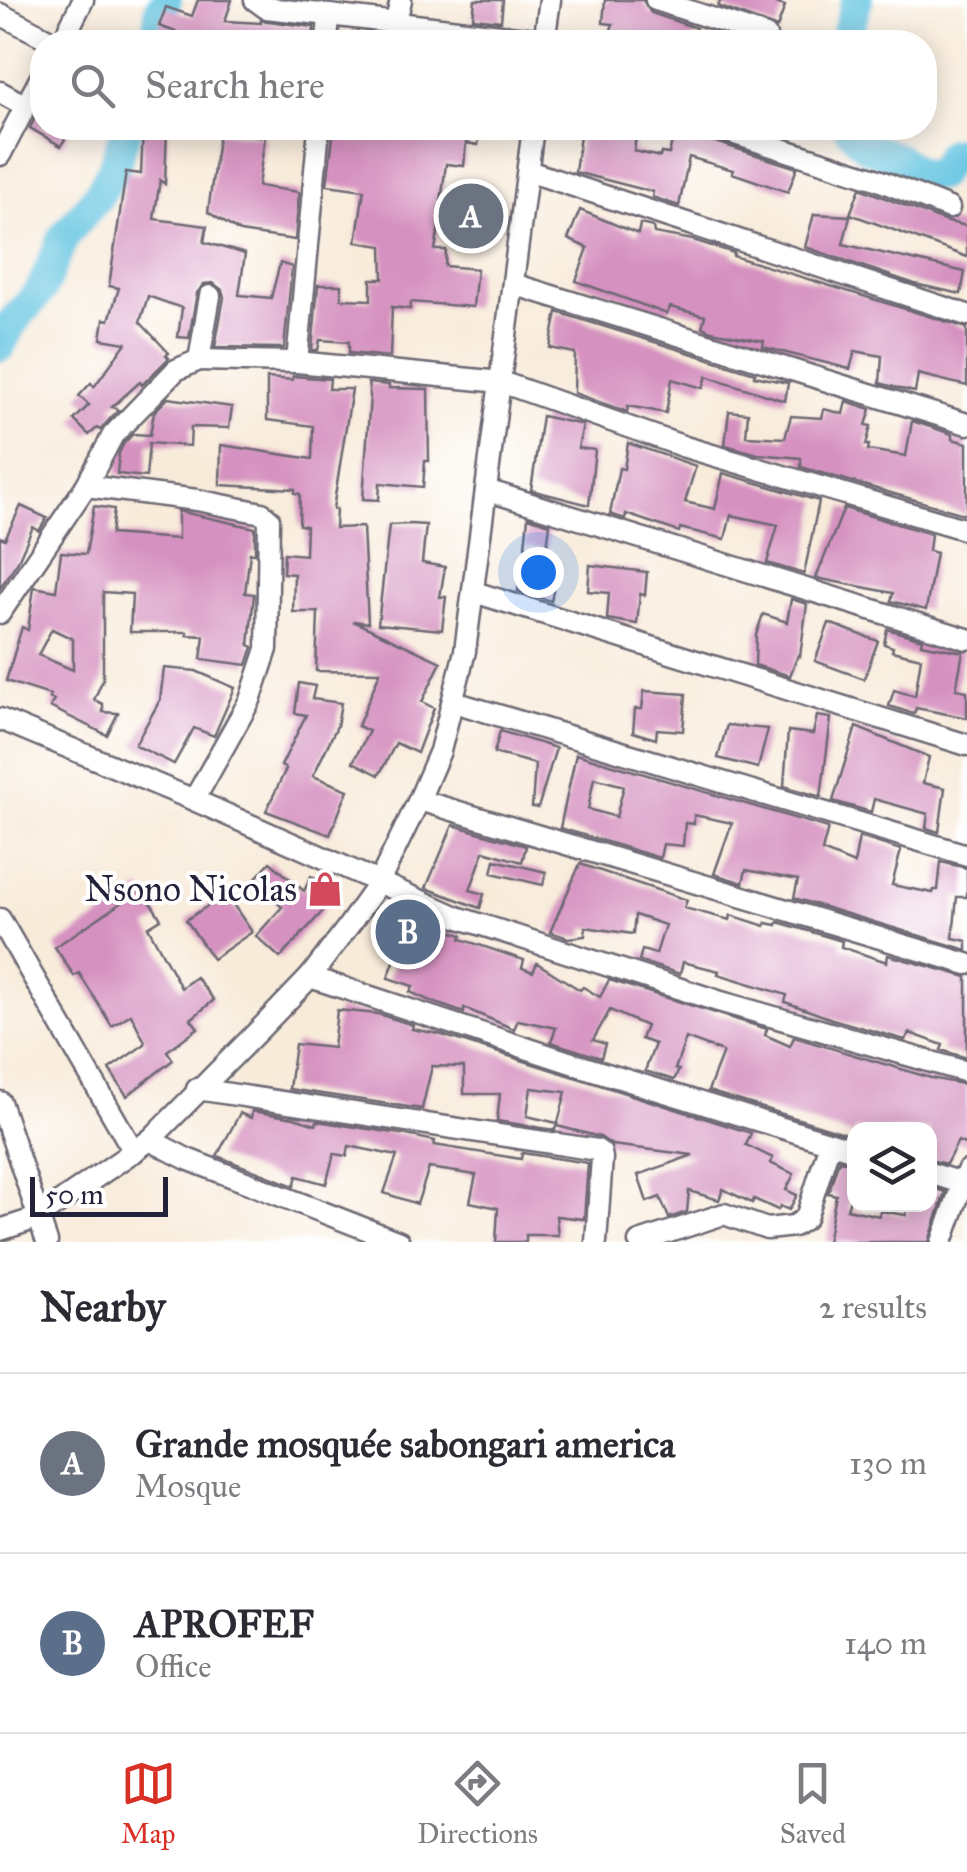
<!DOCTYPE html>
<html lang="en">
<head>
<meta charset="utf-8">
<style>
  body { margin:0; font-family:"IM FELL Great Primer",serif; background:#f7f7f7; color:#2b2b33 }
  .controls { position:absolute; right:30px; bottom:30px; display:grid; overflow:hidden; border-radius:20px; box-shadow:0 5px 25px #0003 }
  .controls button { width:90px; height:90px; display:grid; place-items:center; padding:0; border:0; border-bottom:2px solid #e1e1e2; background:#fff; color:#2b2b33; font:50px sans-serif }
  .scale { position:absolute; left:30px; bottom:25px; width:138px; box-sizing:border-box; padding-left:10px; border:5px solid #22223b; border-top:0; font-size:28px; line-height:35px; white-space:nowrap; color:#22223b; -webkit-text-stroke:8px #fff; paint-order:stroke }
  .you { position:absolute; left:538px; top:572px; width:35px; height:35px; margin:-25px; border:8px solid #fff; border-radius:50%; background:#1a73e8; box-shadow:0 0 0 15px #1a73e833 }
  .badge { display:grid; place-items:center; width:65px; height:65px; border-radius:50%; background:#d93025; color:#fff; font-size:32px; font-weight:700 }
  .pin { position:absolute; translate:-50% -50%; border:5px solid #fff; box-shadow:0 2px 10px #0006 }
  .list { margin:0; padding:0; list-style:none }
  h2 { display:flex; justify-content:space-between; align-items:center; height:130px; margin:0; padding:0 40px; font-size:42px }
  h2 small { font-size:32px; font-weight:400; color:#7c7c81 }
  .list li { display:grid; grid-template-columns:65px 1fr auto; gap:30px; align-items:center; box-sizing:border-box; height:180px; padding:0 40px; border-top:2px solid #e1e1e2 }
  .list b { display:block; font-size:38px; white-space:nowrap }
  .list p { margin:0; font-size:32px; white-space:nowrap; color:#7c7c81 }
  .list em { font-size:32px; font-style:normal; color:#7c7c81 }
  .icon { flex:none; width:55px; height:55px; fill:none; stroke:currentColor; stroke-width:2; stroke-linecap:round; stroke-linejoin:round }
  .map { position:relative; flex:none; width:967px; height:1242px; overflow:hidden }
  .search { position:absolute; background:#fff; box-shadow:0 5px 25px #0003; left:30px; right:30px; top:30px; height:110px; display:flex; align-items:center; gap:25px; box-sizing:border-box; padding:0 35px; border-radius:40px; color:#7c7c81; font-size:38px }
  .sheet { height:490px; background:#fff }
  nav { display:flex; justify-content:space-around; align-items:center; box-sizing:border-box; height:140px; border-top:2px solid #e1e1e2; background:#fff; font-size:28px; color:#7c7c81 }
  nav a { display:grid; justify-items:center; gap:5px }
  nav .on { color:#d93025 }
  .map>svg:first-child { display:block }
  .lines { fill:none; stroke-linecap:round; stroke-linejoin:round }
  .river { stroke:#63c4e1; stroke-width:32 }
  .building { fill:#d591c0; fill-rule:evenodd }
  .minor-casing { stroke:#6d6873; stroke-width:25 }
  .minor { stroke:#fff; stroke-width:20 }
  .labels { text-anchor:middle; stroke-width:8; stroke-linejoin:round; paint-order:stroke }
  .poi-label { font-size:35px; fill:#22223b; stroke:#fff; text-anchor:end }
</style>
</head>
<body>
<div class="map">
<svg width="967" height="1242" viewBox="0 0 967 1242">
  <rect width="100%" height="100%" fill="#fff"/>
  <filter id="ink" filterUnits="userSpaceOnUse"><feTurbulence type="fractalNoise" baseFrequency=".01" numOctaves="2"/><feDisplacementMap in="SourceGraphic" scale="20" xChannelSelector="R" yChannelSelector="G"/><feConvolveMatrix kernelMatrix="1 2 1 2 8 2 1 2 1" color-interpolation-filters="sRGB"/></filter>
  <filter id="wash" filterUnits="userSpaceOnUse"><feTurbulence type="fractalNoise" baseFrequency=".0048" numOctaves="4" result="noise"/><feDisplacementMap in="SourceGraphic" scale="40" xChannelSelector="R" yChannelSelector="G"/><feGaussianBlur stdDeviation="2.25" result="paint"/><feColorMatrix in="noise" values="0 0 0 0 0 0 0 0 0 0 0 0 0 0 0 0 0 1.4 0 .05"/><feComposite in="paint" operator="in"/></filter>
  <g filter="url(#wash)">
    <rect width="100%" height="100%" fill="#f8ebda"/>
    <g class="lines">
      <g class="river">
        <path d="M157,42L160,9L166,0"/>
        <path d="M845,42L857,0"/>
        <path d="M849,128L867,147L899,159L917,174L938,175L951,154L967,152"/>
        <path d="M0,346L11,324L41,290L64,236L98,196L113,169L127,128"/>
      </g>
    </g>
    <g id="blocks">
      <g class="building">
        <path d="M198,0H232L225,21L261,23V20L314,27L313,42H179L190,37L159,26L166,7L192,16Z"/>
        <path d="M475,0H503L501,21L473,18Z"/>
        <path d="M605,0H643L651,13L696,28L694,42H622L608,38L613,24L603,23Z"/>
        <path d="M721,0H766L785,6L777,28L718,6Z"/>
        <path d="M42,104V128H71L61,146L30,128Z"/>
        <path d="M143,128H167L165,184L160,180L154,219L207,226L204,242L245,254L239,295L271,298L280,263L292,267L284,348L215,347L224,297L222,290L213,283L204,284L197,293L189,338L178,337L182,308L148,296L140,322L169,353L166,355L169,358L142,385L140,382L112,407L118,410L100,430L97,428L89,435L74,420L89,405L79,396L91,383L94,387L126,343L101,339L104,319L109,320L119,288L109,286L126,172L141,174Z"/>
        <path d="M334,128H481L478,145L466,143L464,166L446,164L441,202L489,209L486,227L440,220L435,250H446L445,266L477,269L473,307L411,302L410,309L392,307L390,357L349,353V342L320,340L318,350H312L318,285H341V299L371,300V279H383L382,246L356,242L364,190L327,185Z"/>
        <path d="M581,128H637L634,151L660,157L661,153L669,154L675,128H682L704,134L712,141L797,168L788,192L732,173L733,170L689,157L679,206L652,197L653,192L575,172Z"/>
        <path d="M219,131L265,137L258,186L299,192L295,240L240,232L208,212Z"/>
        <path d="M860,188L944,221L967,226V257L850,214Z"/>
        <path d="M580,210L638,234L640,224L653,227L654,233L693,240L734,253L733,256L967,328V386L918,374L915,392L901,389L880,383L882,356L855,351L850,369L763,347L764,341L711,331L702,327L705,316L670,307L667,314L576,281L588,248L568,239Z"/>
        <path d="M814,214L850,216L843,244L965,272L961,294L915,284L805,247Z"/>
        <path d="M557,312L755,373L754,376L788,383L785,401L707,376L703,388L672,379L666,413L628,406L627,412L574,393L575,353L550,348Z"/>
        <path d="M293,376L330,379L329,389H352L333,509H336L335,528L363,527L368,623L353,621L441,662L422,702L434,708L417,753L396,743L379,775L353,762L369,731L358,726L380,672L316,671L318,612H293L294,574L283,573L284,553L305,555L306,526L299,525L300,494L295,493V489L220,485L221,445L312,459L313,426L267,420V378L292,380Z"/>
        <path d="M368,383L389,385V388L428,389L429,461H425L423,487L380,483L379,500L363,499L370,396Z"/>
        <path d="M168,398L232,407L229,428L191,427L190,446L149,443L146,477L117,474L119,453L124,443L133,434L150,435L154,412Z"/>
        <path d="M846,401L871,409L866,425L871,426L866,445H869L868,450L906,456L912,421L952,434V439L967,443V515L801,467V458L758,454L725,445L729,411L748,413L746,436L785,438L791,416L822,418L824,409L843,414Z"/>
        <path d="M542,416L583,425L578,448L595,450L589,505L531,490Z"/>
        <path d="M628,443L696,466L685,502L715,509L723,473L819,501L804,574L767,563L778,525L731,515L725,539L680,528L679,532L626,514L625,519L610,514L619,468L624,469Z"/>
        <path d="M21,506L47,518L39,531L33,527L18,561L0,588V537L5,539Z"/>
        <path d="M94,506L114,509L111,534L178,539V511L255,528V553H250L245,593L254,594L249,645L253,647L247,665L201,659L204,636L187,635V632H130L132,594L103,592V679L94,700L103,704V712L118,713L107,735L50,707L54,700L49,698L50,695L6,681L22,627L28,630L34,587L56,591L61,552L86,554ZM52,629L73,639V670L38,655Z"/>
        <path d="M844,508L931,534L929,551L936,553L926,610L891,601L893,593L816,578Z"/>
        <path d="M528,517L550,524L547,549L525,546Z"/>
        <path d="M410,524L426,525L422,563L445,567L440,597H446L442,630L378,624L389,525Z"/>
        <path d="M535,562L558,567L551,601L518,591L520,580L530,582Z"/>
        <path d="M590,565L647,572L645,595L640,594L637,624L607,619L609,593L588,591Z"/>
        <path d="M791,599L807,604L800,656L798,655L790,676L755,665L756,635L763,614L787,622Z"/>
        <path d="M829,623L878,641L864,679L815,661Z"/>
        <path d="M887,629L922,639L921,644L963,652L956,689L967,691V718L916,708L914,714L889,706L894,690L915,696L921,658L892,651L893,647L884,644Z"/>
        <path d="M164,668L196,671L235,688L214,736L194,728L174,764L135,745L160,700Z"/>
        <path d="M299,683L315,686L312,699L341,703L337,726L313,776L348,790L330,835L266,811L286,769L281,766L306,715L295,713Z"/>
        <path d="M644,691L686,694L683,731L657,729L656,739L633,732L635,709H642Z"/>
        <path d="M817,716L831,718L821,797L784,786L788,731L813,734Z"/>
        <path d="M727,725L768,729L758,768L718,758Z"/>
        <path d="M856,727L929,757L923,783L945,788L939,832L926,828L928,814L874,799L871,812L833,801Z"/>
        <path d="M500,731L556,748L538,808L532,807L535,764L494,753Z"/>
        <path d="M576,754L828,828L822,851L854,864L859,837L901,850L892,885L933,893L934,890H938L941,862L967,868V897H957L953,938L967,941V950L794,898L798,880L746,870L743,883L714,874L732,823L694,815V824L685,823L683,846L663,844L660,858L560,828ZM594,778L624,786L616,817L588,809Z"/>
        <path d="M453,825L526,846L522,862L484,851L470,890L484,894L480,908L426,888Z"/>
        <path d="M495,860L546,872L543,885L492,873Z"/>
        <path d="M270,862L304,891L311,876L333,885L322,912L280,958L256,936L282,907L254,880Z"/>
        <path d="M580,864L687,900L684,908L730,920L731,915L765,926L766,923L777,925L778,922L842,941L841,947L887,962L888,955L967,977V1058L941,1050L943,1045L910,1033L905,1040L832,1019L785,1002L787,995L718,974L719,971L683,962L680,974L639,961L642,950L656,954L665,925L635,915L633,934L585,927V936L568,938L550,932Z"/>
        <path d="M142,889L161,919L148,927L181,988L196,977L214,1000L191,1019L198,1028L167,1051L173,1060L127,1096L109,1069L145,1044L144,1040L131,1014L112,1026L79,973L74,976L55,947Z"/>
        <path d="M226,894L252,932L213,959L186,920Z"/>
        <path d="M408,924L434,933L436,926L462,935L461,939L524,960L522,968L533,972L537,963L580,990L583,987L600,997L609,980L767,1029L765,1035L790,1046L794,1037L931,1078L967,1085V1145L958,1141L946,1164L930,1160V1130H854V1136L708,1091L723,1052L686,1038L675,1069L679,1070L674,1080L645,1071L655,1044L641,1039L646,1026L610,1010L593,1040L605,1044L601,1058L551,1042L556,1028L518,1020L514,1029L464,1008V1013L430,1001L410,992L413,986L388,978Z"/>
        <path d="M337,1010L378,1014L413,1025L412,1029L439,1034L751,1133L746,1145L773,1158L770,1163L794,1174L786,1190L797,1195L789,1210L780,1206L778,1210L754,1199L752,1203L723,1189L719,1200L689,1191L687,1212L669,1218L660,1197L647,1202L638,1175L693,1155L612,1145L600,1137L557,1126L566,1092L531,1088L527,1116L557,1123L555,1130L497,1121L500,1094H464V1067L432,1066L422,1109L289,1089L295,1044L333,1048Z"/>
        <path d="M252,1111L294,1118L316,1125L317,1121L407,1135L435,1141L434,1145L521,1159L522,1153L588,1163L584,1219L556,1216L558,1235H526V1242H496L498,1208L470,1202L476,1175L429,1168L417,1204L384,1193L397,1156L349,1146L347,1156L334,1154L326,1184L297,1176L294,1186L217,1156L240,1113L251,1118Z"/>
        <path d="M839,1160L854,1163V1185L847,1209L879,1216L880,1211L906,1215L909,1204H930V1187L945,1192L929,1242H827L836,1195L828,1193Z"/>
      </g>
    </g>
  </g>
  <g filter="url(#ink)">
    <use href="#blocks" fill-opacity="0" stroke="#6d6873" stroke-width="2.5"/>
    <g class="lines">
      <defs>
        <g id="minor">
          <path d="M255,0L266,8L329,15"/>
          <path d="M656,0L766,36"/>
          <path d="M0,14L54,42"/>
          <path d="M396,21L401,0"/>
          <path d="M62,42L83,0"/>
          <path d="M327,42L329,15L544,40"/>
          <path d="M544,42L550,0"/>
          <path d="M0,92L24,105"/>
          <path d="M716,128L873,178L949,208"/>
          <path d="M0,155L42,75"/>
          <path d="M528,171L967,315"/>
          <path d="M513,284L967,424"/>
          <path d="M199,360L297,362L501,382L685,447L967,530"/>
          <path d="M297,362L319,128"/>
          <path d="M86,486L197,500L262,513L269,519L267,649L250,700L194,800"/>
          <path d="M486,490L967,639"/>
          <path d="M474,592L967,745"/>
          <path d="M0,613L86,486L113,435L176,370L199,360L210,296"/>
          <path d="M454,702L967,855"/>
          <path d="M0,719L194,800L457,917L718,1001L967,1072"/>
          <path d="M419,800L967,964"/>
          <path d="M0,919L134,1152"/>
          <path d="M310,977L584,1067L854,1150"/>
          <path d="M197,1089L597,1150L601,1153L602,1158L596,1242"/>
          <path d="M0,1102L47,1242"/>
          <path d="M150,1140L187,1159L399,1242"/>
          <path d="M930,1173L967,1185"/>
          <path d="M0,1230L37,1218L150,1140L261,1028L310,977L347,928L378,884L419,800L440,751L465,651L533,128"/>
          <path d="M639,1242L724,1214L767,1229L794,1226L806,1218L830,1143"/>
          <path d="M942,1242L967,1171"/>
        </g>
      </defs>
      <use href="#minor" class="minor-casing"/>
      <use href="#minor" class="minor"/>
    </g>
  </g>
  <defs>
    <symbol id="shop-bare" viewBox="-9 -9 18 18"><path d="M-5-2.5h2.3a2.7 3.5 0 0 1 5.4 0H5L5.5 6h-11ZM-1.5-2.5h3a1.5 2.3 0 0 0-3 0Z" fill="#d1495b" stroke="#fff" stroke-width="2.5" paint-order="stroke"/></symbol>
  </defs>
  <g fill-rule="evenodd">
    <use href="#shop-bare" x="300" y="864" width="50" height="50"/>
  </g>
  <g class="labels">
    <g class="poi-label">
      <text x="297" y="901">Nsono Nicolas</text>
    </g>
  </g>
</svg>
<div class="controls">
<button><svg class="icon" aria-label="layers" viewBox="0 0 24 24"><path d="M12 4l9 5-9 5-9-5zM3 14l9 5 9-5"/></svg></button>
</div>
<div class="scale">50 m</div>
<div class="you"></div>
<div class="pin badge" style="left:471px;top:216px;background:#6b7280">A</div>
<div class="pin badge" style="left:408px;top:932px;background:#5c6f8a">B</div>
<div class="search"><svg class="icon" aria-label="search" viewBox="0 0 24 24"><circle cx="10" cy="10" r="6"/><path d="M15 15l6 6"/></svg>Search here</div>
</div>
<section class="sheet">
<h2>Nearby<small>2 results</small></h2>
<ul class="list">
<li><span class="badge" style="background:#6b7280">A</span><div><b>Grande mosquée sabongari america</b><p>Mosque</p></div><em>130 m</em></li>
<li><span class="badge" style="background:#5c6f8a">B</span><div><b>APROFEF</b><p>Office</p></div><em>140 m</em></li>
</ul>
</section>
<nav>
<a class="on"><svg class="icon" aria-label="map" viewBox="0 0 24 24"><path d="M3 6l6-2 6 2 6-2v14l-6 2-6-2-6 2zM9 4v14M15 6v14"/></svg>Map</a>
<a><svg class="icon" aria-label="directions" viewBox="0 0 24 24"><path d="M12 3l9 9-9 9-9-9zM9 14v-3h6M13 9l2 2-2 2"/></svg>Directions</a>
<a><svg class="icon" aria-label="saved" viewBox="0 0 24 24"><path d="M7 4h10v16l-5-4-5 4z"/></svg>Saved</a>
</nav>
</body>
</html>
